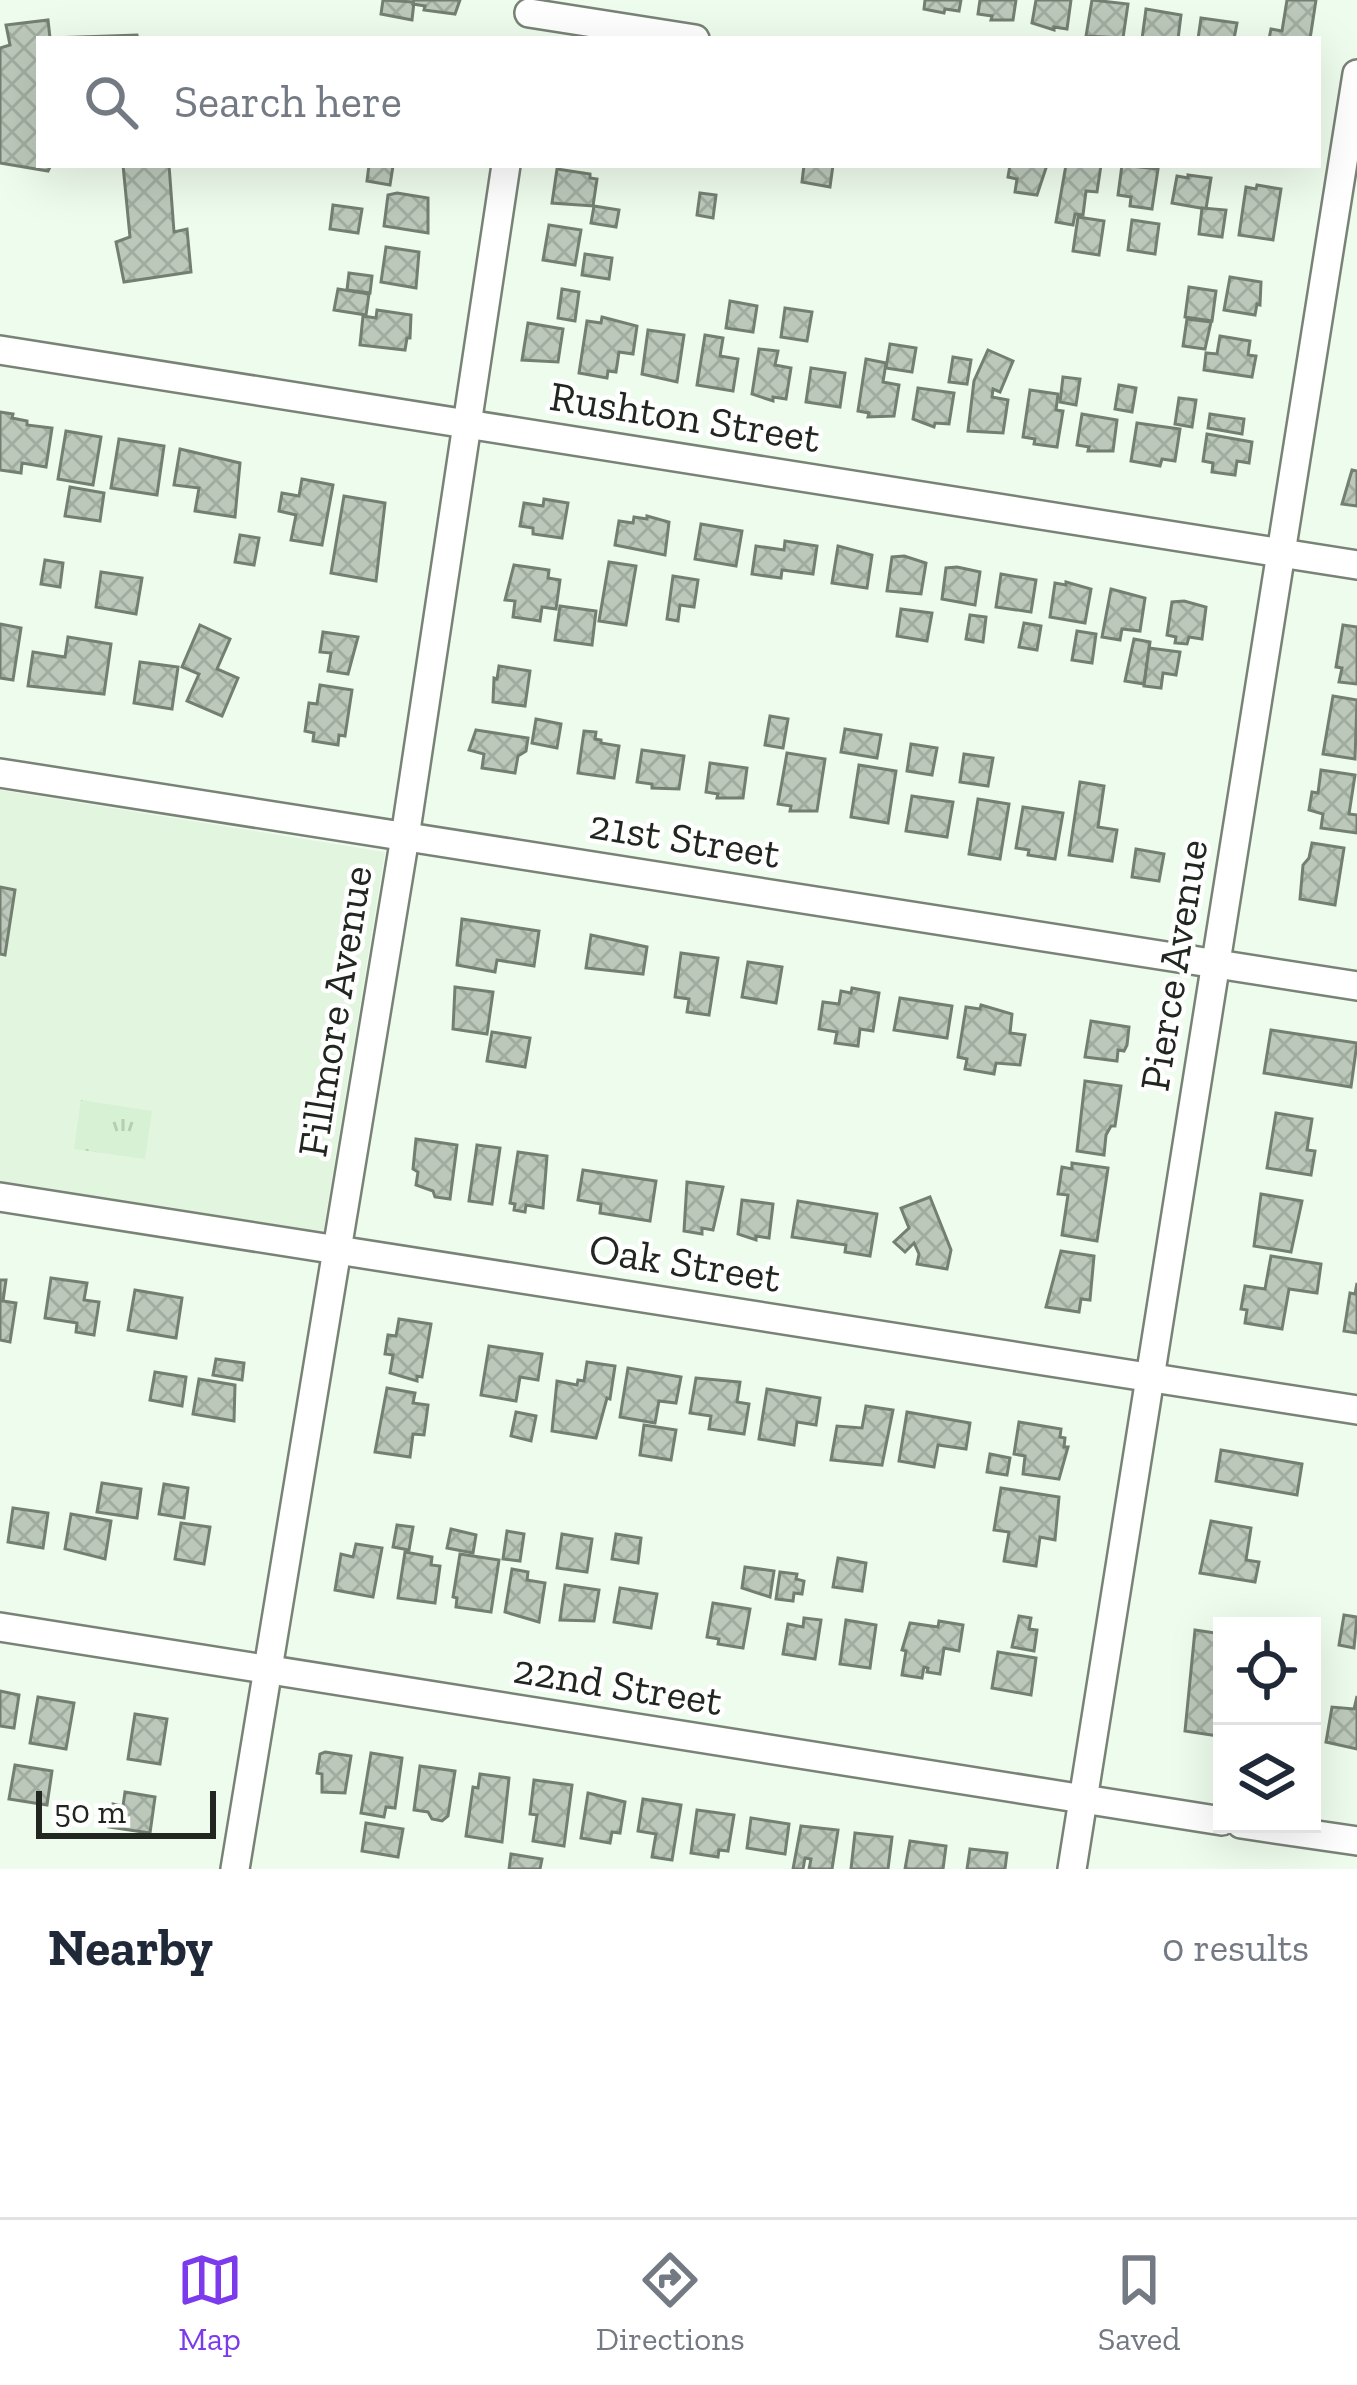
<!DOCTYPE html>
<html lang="en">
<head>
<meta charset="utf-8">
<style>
  body { margin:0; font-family:"Zilla Slab",serif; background:#f6f6f7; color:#1f2937 }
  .controls { position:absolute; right:36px; bottom:36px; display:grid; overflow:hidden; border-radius:0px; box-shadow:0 12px 48px #0002 }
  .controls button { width:108px; height:108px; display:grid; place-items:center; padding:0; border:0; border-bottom:3px solid #e0e1e3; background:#fff; color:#1f2937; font:60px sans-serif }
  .scale { position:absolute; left:36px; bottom:30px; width:180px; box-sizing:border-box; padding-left:12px; border:6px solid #212620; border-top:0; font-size:33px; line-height:42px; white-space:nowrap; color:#212620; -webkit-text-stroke:9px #fff; paint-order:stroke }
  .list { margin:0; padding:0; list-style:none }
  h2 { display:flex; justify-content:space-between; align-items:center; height:156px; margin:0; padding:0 48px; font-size:51px }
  h2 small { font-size:39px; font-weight:400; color:#747a83 }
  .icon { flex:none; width:66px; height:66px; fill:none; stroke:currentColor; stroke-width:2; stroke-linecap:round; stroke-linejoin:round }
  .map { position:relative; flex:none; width:1357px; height:1869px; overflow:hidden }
  .search { position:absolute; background:#fff; box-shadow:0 12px 48px #0002; left:36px; right:36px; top:36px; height:132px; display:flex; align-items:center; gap:30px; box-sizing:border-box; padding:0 42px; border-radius:0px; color:#747a83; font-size:45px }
  .sheet { height:348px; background:#fff }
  nav { display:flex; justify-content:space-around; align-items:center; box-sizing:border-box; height:168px; border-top:3px solid #e0e1e3; background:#fff; font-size:33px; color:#747a83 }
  nav a { display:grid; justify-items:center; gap:6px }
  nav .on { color:#7c3aed }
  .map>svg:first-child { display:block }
  .built { fill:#e2f5df }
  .grass { fill:url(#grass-tufts) }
  .building { fill:url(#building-cross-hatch); stroke:#737f71; stroke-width:3 }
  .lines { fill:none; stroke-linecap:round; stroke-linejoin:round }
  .minor-casing { stroke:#788376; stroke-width:32 }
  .minor { stroke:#fff; stroke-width:27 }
  .labels { text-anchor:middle; stroke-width:9; stroke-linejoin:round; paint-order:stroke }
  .street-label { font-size:42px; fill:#212620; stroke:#fff }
</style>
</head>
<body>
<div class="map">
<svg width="1357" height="1869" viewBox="0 0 1357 1869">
  <defs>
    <pattern id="grass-tufts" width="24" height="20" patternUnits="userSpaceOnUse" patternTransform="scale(3)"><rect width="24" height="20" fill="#d6f1d3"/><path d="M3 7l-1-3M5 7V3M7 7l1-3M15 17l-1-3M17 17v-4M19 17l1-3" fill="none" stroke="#b7ceb5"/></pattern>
    <pattern id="building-cross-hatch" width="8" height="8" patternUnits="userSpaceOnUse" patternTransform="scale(3)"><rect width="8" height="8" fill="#bcc9ba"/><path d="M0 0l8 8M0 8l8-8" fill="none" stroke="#a1aca0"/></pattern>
  </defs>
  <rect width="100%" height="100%" fill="#eefced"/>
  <path class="built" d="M0,790L385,852L323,1233L0,1183Z"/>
  <path class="grass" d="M81,1100L152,1111L145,1159L74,1149Z"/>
  <g class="building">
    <path d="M383,0L414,2L412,20L381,14Z"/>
    <path d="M414,0H460L455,14L424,10L425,6L413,4Z"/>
    <path d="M925,0H961L959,11L945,9L944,13L924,9Z"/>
    <path d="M980,0H1016L1013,20H991L992,16L978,14Z"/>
    <path d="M1036,0H1071L1067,29L1054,27V30L1032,23Z"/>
    <path d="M1092,0L1128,4L1123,38L1086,36Z"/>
    <path d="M1287,0H1316L1310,39H1269L1271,29L1282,31Z"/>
    <path d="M1146,9L1181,15L1178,39H1142Z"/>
    <path d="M1201,18L1237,23L1234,39H1198Z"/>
    <path d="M48,20L50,38L137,35L138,39H39V165H51L48,171L0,163V48L10,45L6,25Z"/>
    <path d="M123,165H169L174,232L187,229L191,272L124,282L116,242L130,237Z"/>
    <path d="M369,165L393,166L390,185L367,181Z"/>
    <path d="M804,165H833L830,187L802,182Z"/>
    <path d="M1010,165H1047L1037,195L1015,192L1017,179L1008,177Z"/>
    <path d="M1066,165H1101L1097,192L1086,191L1083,215L1075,214L1073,225L1056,222Z"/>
    <path d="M1122,165L1158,169L1152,209L1130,206L1131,197L1118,195Z"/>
    <path d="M557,169L590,174V178L597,179L593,206L552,203Z"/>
    <path d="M1188,175L1211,178L1206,209L1172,203L1177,176L1188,178Z"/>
    <path d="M1257,185L1281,189L1273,240L1239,235L1246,187L1256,189Z"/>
    <path d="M397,193L428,198V233L384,226L388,195Z"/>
    <path d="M700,193L716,195L713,218L697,215Z"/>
    <path d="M333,205L362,209L358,233L330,229Z"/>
    <path d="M594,206L619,210L616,227L591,223Z"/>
    <path d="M1202,208L1226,210L1222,237L1199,234Z"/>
    <path d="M1078,217L1104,221L1099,255L1073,251Z"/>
    <path d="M1132,220L1159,224L1155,254L1128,250Z"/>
    <path d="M549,225L581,230L575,265L543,260Z"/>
    <path d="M386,247L419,252L416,288L381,282Z"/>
    <path d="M585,254L612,258L609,279L582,275Z"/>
    <path d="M349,273L372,276L370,293L347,290Z"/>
    <path d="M1230,277L1261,282L1260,305L1257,304L1255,315L1224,310Z"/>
    <path d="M1189,287L1216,291L1212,321L1185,317Z"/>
    <path d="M338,289L369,294L366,315L334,310Z"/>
    <path d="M562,289L579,292L575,321L558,318Z"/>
    <path d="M730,301L757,306L753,332L726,328Z"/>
    <path d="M785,308L812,312L807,341L781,337Z"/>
    <path d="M377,310L411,315L410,338H407L405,350L360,345L363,316L376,318Z"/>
    <path d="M602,317L637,326L633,354L619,352L616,372L608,371L607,378L579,373L587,321L601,323Z"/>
    <path d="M1187,319L1211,322L1205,349L1183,346Z"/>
    <path d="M528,323L563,329L558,362L522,360Z"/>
    <path d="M648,330L684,335L677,382L642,374Z"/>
    <path d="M705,335L723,338L720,356L738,359L733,391L697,385Z"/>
    <path d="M1220,336L1250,341L1248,355L1256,356L1252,377L1204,370L1206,353L1217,354Z"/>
    <path d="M890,344L916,348L912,372L886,368Z"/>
    <path d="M759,349L778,351L775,365L791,368L786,399L773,397V401L752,394Z"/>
    <path d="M988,350L1013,361L1000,392L993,389L992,397L1008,400L1003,433L968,431L974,381Z"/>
    <path d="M953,357L971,360L967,384L949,382Z"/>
    <path d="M866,359L886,363L883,382L899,385L894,416L868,417L869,413L858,411Z"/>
    <path d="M811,368L845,373L840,407L806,402Z"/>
    <path d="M1063,377L1080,379L1076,405L1060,402Z"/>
    <path d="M1119,385L1136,388L1132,412L1115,409Z"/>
    <path d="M918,388L954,393L949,424L935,423L934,427L913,419Z"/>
    <path d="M1030,390L1058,394L1056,410L1063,411L1057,447L1034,444L1035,439L1023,437Z"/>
    <path d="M1179,398L1196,400L1192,427L1175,424Z"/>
    <path d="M0,412L13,414L12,418L27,421V425L52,428L46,467L22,463L21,473L0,470Z"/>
    <path d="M1082,414L1117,420L1113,451H1088L1089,447L1077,445Z"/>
    <path d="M1210,414L1244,419L1242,434L1208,428Z"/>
    <path d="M1137,423L1180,429L1175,461L1162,459L1160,466L1131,461Z"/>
    <path d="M66,431L101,437L93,485L58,479Z"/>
    <path d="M1207,434L1252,442L1249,463L1237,461L1235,475L1212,472L1213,463L1203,461Z"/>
    <path d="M119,439L164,446L157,495L111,488Z"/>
    <path d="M180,449L240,463L235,517L195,511L199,488L174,485Z"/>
    <path d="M1352,470L1357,471V506L1342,504Z"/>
    <path d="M302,479L333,485L322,545L291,540L296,515L279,511L282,493L299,496Z"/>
    <path d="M70,487L104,493L100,521L65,516Z"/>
    <path d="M344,496L385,503L376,581L331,573Z"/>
    <path d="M544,499L568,503L562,538L533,534V528L520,526L524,503L543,506Z"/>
    <path d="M647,516L669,522L665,555L615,545L619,521L633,523L634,517L647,519Z"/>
    <path d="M701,524L742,531L736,566L695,559Z"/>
    <path d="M240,535L259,538L254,565L235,562Z"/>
    <path d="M785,541L817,546L813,574L782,570L781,578L752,574L756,546L784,550Z"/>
    <path d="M838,546L872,555L867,588L832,583Z"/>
    <path d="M904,556L926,563L921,594L887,591L892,557Z"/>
    <path d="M45,560L63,563L60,587L41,584Z"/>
    <path d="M609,562L636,566L626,625L599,621Z"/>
    <path d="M514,565L549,570L548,578L560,580L556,609L542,607L540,621L513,617L515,601L505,600Z"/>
    <path d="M957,567L980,572L975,605L942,599L946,568Z"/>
    <path d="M101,572L142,578L136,614L96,607Z"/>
    <path d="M1001,574L1036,580L1031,612L996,607Z"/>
    <path d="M673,576L698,580L694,607L680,605L678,621L667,619Z"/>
    <path d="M1066,582L1091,589L1085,623L1050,617L1055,583L1066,585Z"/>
    <path d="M1111,589L1145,598L1140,631L1122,629L1120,640L1102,637Z"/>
    <path d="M1184,601L1206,607L1202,639L1189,637L1187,644L1175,643L1176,637L1167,635L1172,602Z"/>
    <path d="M560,606L596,611L592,645L555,640Z"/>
    <path d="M901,609L932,613L927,641L897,636Z"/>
    <path d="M970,615L986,617L983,642L966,639Z"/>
    <path d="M1024,623L1041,626L1037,650L1019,647Z"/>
    <path d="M0,624L21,628L13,680L0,678Z"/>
    <path d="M200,625L230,639L217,669L238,678L222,716L187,701L199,674L182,667Z"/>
    <path d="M1343,625L1357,627V684L1339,682L1342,668L1336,667Z"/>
    <path d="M1077,631L1096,634L1092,663L1072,660Z"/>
    <path d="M323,632L358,637L348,674L328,671L331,653L320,652Z"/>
    <path d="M68,637L111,644L104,694L28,686L33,652L65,657Z"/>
    <path d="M1134,639L1150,642L1144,684L1125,681Z"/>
    <path d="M1149,648L1180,652L1176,675L1163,673L1161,688L1144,686Z"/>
    <path d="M140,662L178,667L172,709L134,703Z"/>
    <path d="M499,666L530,671L525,706L493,702L494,678L497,679Z"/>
    <path d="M320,685L352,690L345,736L339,735L338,745L313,741L314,733L305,731L309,703L317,704Z"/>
    <path d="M1333,696L1357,700L1355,759L1323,754Z"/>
    <path d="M770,716L788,719L783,748L765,745Z"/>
    <path d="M536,719L561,724L557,748L532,743Z"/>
    <path d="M845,729L881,735L877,758L841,752Z"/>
    <path d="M476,730L528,738L526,751L518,756L515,773L482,768L484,754L469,750Z"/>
    <path d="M584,731L596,732L595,739L601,740V743L619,746L614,778L578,773Z"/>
    <path d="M911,744L937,748L932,775L907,771Z"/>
    <path d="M642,750L684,756L679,789L652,788V784L637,782Z"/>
    <path d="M787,753L825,759L817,811H790L791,806L778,804Z"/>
    <path d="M964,754L993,758L988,786L960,782Z"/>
    <path d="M710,763L747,768L743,798H717L718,794L706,792Z"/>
    <path d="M859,765L896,771L888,823L851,817Z"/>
    <path d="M1321,770L1355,775L1349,814L1357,815V833L1321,828L1323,814L1309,810L1312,792L1318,793Z"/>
    <path d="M1080,782L1104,786L1098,827L1117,830L1112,861L1069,855Z"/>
    <path d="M912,796L953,802L947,837L906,831Z"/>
    <path d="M978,799L1009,804L1000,859L969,854Z"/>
    <path d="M1023,807L1063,813L1055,859L1028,855L1029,850L1016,848Z"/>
    <path d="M1312,843L1344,848L1335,905L1300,899L1303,865L1309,858Z"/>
    <path d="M1136,849L1164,854L1159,881L1132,877Z"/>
    <path d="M0,887L15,890L5,955L0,954Z"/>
    <path d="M462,919L539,931L534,966L497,960L495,972L457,965Z"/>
    <path d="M591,935L647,947L643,974L586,968Z"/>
    <path d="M681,953L718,958L709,1015L687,1012L689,999L675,997Z"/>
    <path d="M748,962L782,967L776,1003L742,997Z"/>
    <path d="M455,987L493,992L487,1034L453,1029Z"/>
    <path d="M852,988L879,993L873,1031L860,1029L858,1046L835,1043L837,1032L819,1029L823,1002L839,1004L841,991L851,993Z"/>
    <path d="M900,998L952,1006L947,1038L894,1030Z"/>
    <path d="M981,1005L1012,1014L1010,1033L1025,1035L1020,1065L996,1063L994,1074L965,1069L967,1059L958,1057L966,1007L980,1009Z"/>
    <path d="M1091,1021L1129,1027L1127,1045L1124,1051L1118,1050L1117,1061L1085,1057Z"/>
    <path d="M1271,1030L1357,1043L1351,1087L1264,1073Z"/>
    <path d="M492,1032L530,1038L525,1067L487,1061Z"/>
    <path d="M1085,1081L1121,1086L1115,1126H1111L1106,1135L1104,1155L1077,1151Z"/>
    <path d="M1276,1113L1312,1119L1307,1150L1315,1151L1311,1175L1267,1168Z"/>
    <path d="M416,1139L457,1145L450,1199L435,1197L433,1191L416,1185L418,1172L413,1169Z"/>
    <path d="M477,1145L500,1148L492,1204L469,1201Z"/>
    <path d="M518,1152L547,1156L543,1208L526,1205L525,1212L514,1210L515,1204L510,1203Z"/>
    <path d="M1072,1163L1108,1168L1097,1241L1062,1235L1068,1195L1058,1194L1062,1167L1072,1169Z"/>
    <path d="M583,1170L656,1181L650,1221L600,1213L601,1204L578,1200Z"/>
    <path d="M687,1182L723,1187L713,1230L702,1228V1234L684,1231Z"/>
    <path d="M1261,1194L1302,1201L1291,1252L1254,1246Z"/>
    <path d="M930,1197L951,1250L947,1269L917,1264L919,1254L914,1243L905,1252L894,1242L909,1228L901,1208Z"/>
    <path d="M742,1200L773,1204L769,1238L756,1236V1240L738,1234Z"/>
    <path d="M798,1201L877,1214L870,1256L845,1252L846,1245L792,1237Z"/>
    <path d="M1061,1251L1094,1256L1090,1300L1081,1299L1079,1312L1046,1307Z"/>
    <path d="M1271,1256L1321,1264L1317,1293L1289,1289L1282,1329L1245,1323L1247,1310L1241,1309L1245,1286L1265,1289Z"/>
    <path d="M51,1278L87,1283L84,1300L99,1302L94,1335L76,1332L77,1323L45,1318Z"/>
    <path d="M0,1280H6L3,1301L16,1303L10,1342L0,1340Z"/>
    <path d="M1357,1283V1333L1344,1331L1350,1293L1355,1294Z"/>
    <path d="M135,1290L182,1298L176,1338L128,1330Z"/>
    <path d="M399,1319L431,1324L422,1377L417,1376V1381L390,1373L393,1355L385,1354L388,1335L396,1336Z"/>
    <path d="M489,1346L542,1354L538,1380L520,1377L516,1401L481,1395Z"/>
    <path d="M216,1359L244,1363L242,1380L213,1375Z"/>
    <path d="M587,1362L615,1366L610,1399L607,1398L596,1438L552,1431L557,1381L577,1385L578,1380L584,1381Z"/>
    <path d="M628,1368L681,1377L676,1403L659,1401L655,1423L620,1417Z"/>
    <path d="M155,1372L186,1377L182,1406L150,1400Z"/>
    <path d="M696,1378L740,1382L737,1402L749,1404L744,1434L709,1429L711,1416L690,1413Z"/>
    <path d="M199,1379L235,1385L234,1421L193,1414Z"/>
    <path d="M387,1388L415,1393L413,1403L428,1405L424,1435L413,1434L410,1457L375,1452Z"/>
    <path d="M767,1389L820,1398L816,1425L797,1422L794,1445L759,1439Z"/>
    <path d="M866,1406L893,1410L882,1465L831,1460L837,1426L862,1428Z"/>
    <path d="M516,1412L536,1416L531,1441L511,1436Z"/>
    <path d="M907,1412L970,1423L966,1449L938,1445L934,1467L899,1461Z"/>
    <path d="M1019,1422L1061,1429L1060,1437L1065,1438L1064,1447H1068L1059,1479L1023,1474L1025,1456L1014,1454Z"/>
    <path d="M644,1425L676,1430L671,1460L640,1455Z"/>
    <path d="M1221,1450L1302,1464L1297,1495L1216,1481Z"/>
    <path d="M990,1454L1010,1458L1007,1475L987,1472Z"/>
    <path d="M102,1483L141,1489L137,1518L97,1512Z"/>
    <path d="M164,1484L188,1488L184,1518L159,1514Z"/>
    <path d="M1001,1488L1059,1497L1055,1540L1040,1537L1036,1566L1004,1561L1009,1532L994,1530Z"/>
    <path d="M13,1508L48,1513L43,1548L8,1542Z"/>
    <path d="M71,1514L111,1521L105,1559L65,1549Z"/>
    <path d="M1211,1521L1251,1528L1246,1560L1259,1562L1255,1582L1200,1573Z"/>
    <path d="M181,1523L210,1527L204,1564L175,1559Z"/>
    <path d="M397,1525L413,1527L409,1550L393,1547Z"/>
    <path d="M451,1529L476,1535L473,1553L447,1548Z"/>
    <path d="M507,1531L524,1534L520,1561L503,1559Z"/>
    <path d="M562,1534L592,1539L587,1572L557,1568Z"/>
    <path d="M616,1534L641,1538L638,1563L612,1559Z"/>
    <path d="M356,1544L382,1548L373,1597L335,1590L341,1554L353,1557Z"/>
    <path d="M405,1552L432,1557L431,1565L440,1566L435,1603L398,1598Z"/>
    <path d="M460,1554L499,1560L491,1612L456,1607L457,1598L453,1597Z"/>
    <path d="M838,1558L866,1563L862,1591L833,1587Z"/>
    <path d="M745,1567L774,1571L770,1597L742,1588Z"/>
    <path d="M512,1569L528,1572L527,1580L545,1583L539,1622L505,1612Z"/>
    <path d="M780,1572L797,1574L796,1579L804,1581L802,1594L794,1593L793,1601L776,1599Z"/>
    <path d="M565,1585L599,1590L594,1621L560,1620Z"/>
    <path d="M620,1588L657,1594L651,1628L614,1622Z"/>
    <path d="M713,1603L750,1609L743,1648L718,1644L719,1639L707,1637Z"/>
    <path d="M1344,1615L1357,1617L1354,1648L1339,1645Z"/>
    <path d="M1019,1616L1031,1618L1029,1629L1037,1630L1034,1651L1012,1647Z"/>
    <path d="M804,1618L821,1620L815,1659L783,1654L788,1624L803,1627Z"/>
    <path d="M846,1620L876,1625L870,1668L840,1664Z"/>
    <path d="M939,1621L963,1625L959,1651L944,1648L940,1674L927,1672L928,1668L924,1667L922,1678L902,1675L906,1651L902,1650L910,1623L938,1627Z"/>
    <path d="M1195,1630L1222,1634L1218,1736L1185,1731Z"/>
    <path d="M998,1652L1036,1658L1031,1695L992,1688Z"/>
    <path d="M0,1691L19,1695L14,1728L0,1726Z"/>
    <path d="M1357,1696V1749L1326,1742L1332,1707L1354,1709Z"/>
    <path d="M38,1697L74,1703L66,1749L30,1743Z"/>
    <path d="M135,1714L167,1719L160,1764L128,1759Z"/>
    <path d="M325,1752L351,1756L345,1793L322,1792V1774L317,1773L320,1754Z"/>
    <path d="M371,1753L402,1758L395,1808L386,1807L384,1817L361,1813Z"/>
    <path d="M15,1765L52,1771L47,1805L9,1799Z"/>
    <path d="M420,1766L455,1771L448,1816L442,1821L432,1819L428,1812L414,1810Z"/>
    <path d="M480,1774L509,1778L502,1842L466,1836L473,1787L478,1788Z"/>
    <path d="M534,1780L572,1785L564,1846L533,1841L537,1815L530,1814Z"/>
    <path d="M125,1792L155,1797L150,1833L109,1827L113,1804L123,1806Z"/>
    <path d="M588,1793L625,1802L620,1833L612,1832L610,1843L581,1838Z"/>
    <path d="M643,1799L681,1805L672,1860L652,1857L656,1834L638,1831Z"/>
    <path d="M697,1810L734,1815L728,1851L719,1850L718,1857L691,1853Z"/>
    <path d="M751,1818L789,1824L785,1854L747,1848Z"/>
    <path d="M366,1823L403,1829L398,1857L362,1851Z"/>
    <path d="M801,1826L838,1830L832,1869H809L811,1859L805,1858L803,1869H793Z"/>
    <path d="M855,1833L892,1837L888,1869H851Z"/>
    <path d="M910,1841L946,1846L943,1869H905Z"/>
    <path d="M970,1849L1007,1853L1005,1869H967Z"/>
    <path d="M511,1854L542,1859L540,1869H509Z"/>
  </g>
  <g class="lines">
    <defs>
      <g id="minor">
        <path d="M529,13L695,39"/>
        <path d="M0,350L1357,565"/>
        <path d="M0,773L1357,986"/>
        <path d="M0,1197L1357,1410"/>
        <path d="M0,1627L1222,1821"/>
        <path d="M1241,1824L1357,1841"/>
        <path d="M235,1869L405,837L506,165"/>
        <path d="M1072,1869L1357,74"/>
      </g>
    </defs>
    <use href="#minor" class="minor-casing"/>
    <use href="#minor" class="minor"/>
  </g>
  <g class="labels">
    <g class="street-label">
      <text transform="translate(685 416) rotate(9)" y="15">Rushton Street</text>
      <text transform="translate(685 838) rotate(9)" y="15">21st Street</text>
      <text transform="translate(1173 965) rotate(-81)" y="15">Pierce Avenue</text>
      <text transform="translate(334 1011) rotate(-81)" y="15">Fillmore Avenue</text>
      <text transform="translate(685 1262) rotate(9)" y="15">Oak Street</text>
      <text transform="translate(618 1684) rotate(9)" y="15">22nd Street</text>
    </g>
  </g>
</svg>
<div class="controls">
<button><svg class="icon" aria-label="locate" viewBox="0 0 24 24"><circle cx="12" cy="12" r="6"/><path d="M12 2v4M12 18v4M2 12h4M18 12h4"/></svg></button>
<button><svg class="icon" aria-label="layers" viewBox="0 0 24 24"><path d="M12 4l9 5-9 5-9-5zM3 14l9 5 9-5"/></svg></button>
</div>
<div class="scale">50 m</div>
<div class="search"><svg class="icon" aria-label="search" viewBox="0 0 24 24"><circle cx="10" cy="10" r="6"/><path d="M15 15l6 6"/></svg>Search here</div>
</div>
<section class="sheet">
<h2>Nearby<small>0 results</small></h2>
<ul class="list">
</ul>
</section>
<nav>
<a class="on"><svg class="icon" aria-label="map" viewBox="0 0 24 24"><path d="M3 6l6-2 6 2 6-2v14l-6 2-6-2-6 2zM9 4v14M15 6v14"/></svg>Map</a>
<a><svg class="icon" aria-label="directions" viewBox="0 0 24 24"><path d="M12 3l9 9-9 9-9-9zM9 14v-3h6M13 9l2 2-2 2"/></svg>Directions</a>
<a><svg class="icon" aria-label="saved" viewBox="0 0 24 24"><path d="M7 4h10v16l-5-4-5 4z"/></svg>Saved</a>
</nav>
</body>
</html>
